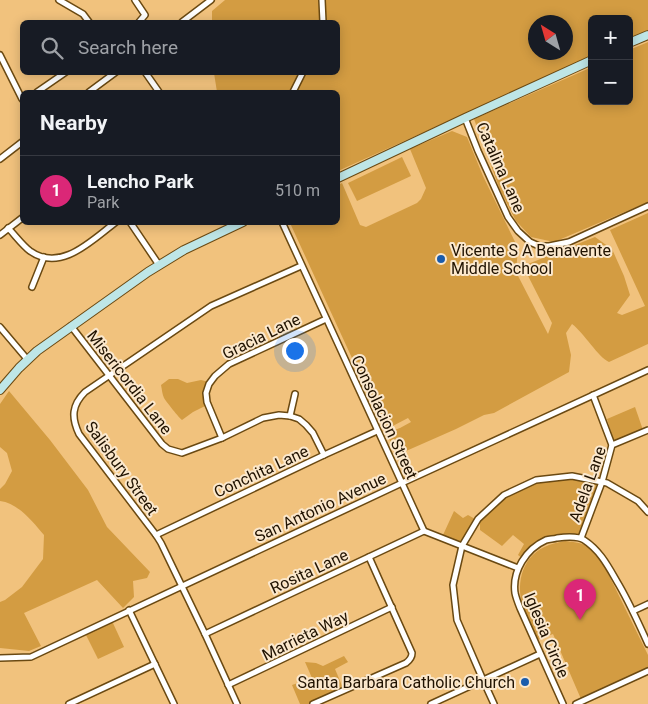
<!DOCTYPE html>
<html lang="en">
<head>
<meta charset="utf-8">
<style>
  body { margin:0; font-family:Roboto,sans-serif; background:#20242c; color:#f1f3f6 }
  .controls { position:absolute; right:15px; top:15px; display:grid; overflow:hidden; border-radius:8px; box-shadow:0 2px 12px #0003 }
  .controls button { width:45px; height:45px; display:grid; place-items:center; padding:0; border:0; border-bottom:1px solid #363941; background:#171b24; color:#f1f3f6; font:25px sans-serif }
  .compass { position:absolute; left:528px; top:15px; width:45px; height:45px; border-radius:50%; background:#171b24; box-shadow:0 2px 12px #0003; rotate:323deg }
  .you { position:absolute; left:294px; top:350px; width:18px; height:18px; margin:-12px; border:4px solid #fff; border-radius:50%; background:#1a73e8; box-shadow:0 0 0 8px #1a73e833 }
  .badge { display:grid; place-items:center; width:32px; height:32px; border-radius:50%; background:#db2777; color:#fff; font-size:16px; font-weight:700 }
  .pin { position:absolute; translate:-50% -41px; filter:drop-shadow(0 1px 2px #0008) }
  .pin::after { content:''; position:absolute; top:26px; width:18px; height:15px; background:inherit; clip-path:polygon(0 0,100% 0,50% 100%) }
  .list { margin:0; padding:0; list-style:none }
  h2 { display:flex; justify-content:space-between; align-items:center; height:65px; margin:0; padding:0 20px; font-size:21px }
  h2 small { font-size:16px; font-weight:400; color:#9ea1a6 }
  .list li { display:grid; grid-template-columns:32px 1fr auto; gap:15px; align-items:center; box-sizing:border-box; height:70px; padding:0 20px; border-top:1px solid #363941 }
  .list b { display:block; font-size:19px; white-space:nowrap }
  .list p { margin:0; font-size:16px; white-space:nowrap; color:#9ea1a6 }
  .list em { font-size:16px; font-style:normal; color:#9ea1a6 }
  .icon { flex:none; width:28px; height:28px; fill:none; stroke:currentColor; stroke-width:2; stroke-linecap:round; stroke-linejoin:round }
  .map { position:relative; flex:none; width:648px; height:704px; overflow:hidden }
  .search { position:absolute; background:#171b24; box-shadow:0 2px 12px #0003; left:20px; top:20px; width:320px; height:55px; display:flex; align-items:center; gap:12px; box-sizing:border-box; padding:0 18px; border-radius:8px; color:#9ea1a6; font-size:19px }
  .panel { position:absolute; background:#171b24; box-shadow:0 2px 12px #0003; left:20px; top:90px; width:320px; height:135px; border-radius:8px }
  .map>svg:first-child { display:block }
  .green { fill:#d39c42; fill-rule:evenodd }
  .lines { fill:none; stroke-linecap:round; stroke-linejoin:round }
  .street-casing { stroke:#6a4912; stroke-width:8 }
  .secondary-casing { stroke:#6a4912; stroke-width:10 }
  .street { stroke:#fff; stroke-width:5 }
  .secondary { stroke:#bee6e7; stroke-width:8 }
  .poi-dot { fill:#1a5cac; stroke:#fbe8cd; stroke-width:2 }
  .labels { text-anchor:middle; stroke-width:4; stroke-linejoin:round; paint-order:stroke }
  .street-label { font-size:16px; fill:#201200; stroke:#fbe8cd }
  .poi-label { font-size:16px; fill:#201200; stroke:#fbe8cd; text-anchor:start }
</style>
</head>
<body>
<div class="map">
<svg width="648" height="704" viewBox="0 0 648 704">
  <rect width="100%" height="100%" fill="#f1c27d"/>
  <g class="green">
    <path d="M225,0H648V30L629,39V19H592V56L338,171V92H217L214,73L338,72V22H212V11ZM536,22H566V52H536Z"/>
    <path d="M648,42V202L554,242L531,237L516,221L500,190L474,119L592,67V101H629V50Z"/>
    <path d="M452,131L467,137L483,176L518,248L516,272L548,334L552,323L523,266L595,237L612,249L624,276L630,295L617,313L622,315L645,306L610,230L648,213V344L609,362C598,357 584,333 572,324L566,333L571,355L569,372L494,413L484,415L456,429L397,455L386,433L400,428L411,422L408,418L385,430L290,223L338,222V185L342,183L360,225L366,227L417,203L421,199L426,188L410,149Z"/>
    <path d="M402,157L411,176L357,201L348,183Z"/>
    <path d="M169,379H178L187,383L201,380L209,382L207,405L193,412L182,420C180,419 165,400 164,398C162,394 162,389 161,385Z"/>
    <path d="M9,391L50,440L88,490L107,527L150,572L147,578L133,581L134,597L123,608L97,580L24,613L41,646L29,651L0,648V602L5,600L22,587L43,559L44,535C33,522 18,503 0,501V489L5,484L12,471L7,453L0,447V404Z"/>
    <path d="M635,407L643,430L614,442L607,419Z"/>
    <path d="M572,477L600,484L580,537L546,539L522,558L518,555L524,544L513,535L502,546L480,530V520L505,496L537,482Z"/>
    <path d="M454,511L463,518L468,515L475,519L461,543L443,535Z"/>
    <path d="M565,541C585,543 589,545 602,561L648,655V667L581,699L553,634L537,640C533,629 527,618 523,607C515,582 523,554 549,545C554,543 560,542 565,541Z"/>
    <path d="M112,621L124,647L98,659L85,633Z"/>
    <path d="M344,656L348,662L335,669L343,688L308,704H300L292,685L312,678L305,662L316,663L323,666Z"/>
  </g>
  <g class="lines">
    <defs>
      <g id="street">
        <path d="M59,0L83,14L89,22"/>
        <path d="M135,0L145,15L139,22"/>
        <path d="M322,0L323,22"/>
        <path d="M182,22L211,0"/>
        <path d="M0,55L22,99"/>
        <path d="M145,72L159,92"/>
        <path d="M37,92L66,72"/>
        <path d="M89,92L116,72"/>
        <path d="M293,92L303,72"/>
        <path d="M465,118L478,151L508,217L518,231L530,242L539,246H549L569,242L648,206"/>
        <path d="M0,159L22,142"/>
        <path d="M130,222L159,265"/>
        <path d="M282,222L424,531L518,568"/>
        <path d="M8,228C15,235 22,245 30,251C61,273 92,240 116,222"/>
        <path d="M0,235L22,218"/>
        <path d="M32,287L44,257"/>
        <path d="M71,326L162,444L168,449L182,453L222,438L263,418L279,415L290,416L299,419L306,425L313,433L324,455"/>
        <path d="M0,327L27,359"/>
        <path d="M593,395L612,445"/>
        <path d="M290,416L295,394"/>
        <path d="M222,438L207,402L206,393L209,384L215,376L229,364L326,319"/>
        <path d="M156,535L324,455L377,431"/>
        <path d="M581,538L602,482L612,445L648,430"/>
        <path d="M129,610L174,704"/>
        <path d="M633,611L648,604"/>
        <path d="M205,634L424,531"/>
        <path d="M0,658L31,657L402,483L648,370"/>
        <path d="M228,685L392,607"/>
        <path d="M69,704L155,664"/>
        <path d="M237,704L205,634L161,543L156,535L79,434C71,417 72,405 85,392L211,306L301,266"/>
        <path d="M313,704L406,663C410,660 412,657 412,653L369,557"/>
        <path d="M431,704L540,654"/>
        <path d="M494,704L483,680L457,620L453,585L462,546L478,519L504,495L536,480L572,476L607,483L638,501L648,512"/>
        <path d="M563,704L520,608C518,603 516,598 515,593C512,571 526,549 546,540C550,539 554,539 557,538C565,537 578,536 584,540C601,551 609,568 619,585C630,604 639,624 648,644"/>
        <path d="M576,704L648,671"/>
      </g>
      <g id="secondary">
        <path d="M629,43L648,35"/>
        <path d="M338,178L465,118L592,60"/>
        <path d="M0,390L19,368L37,351L148,272L184,250L243,222"/>
      </g>
    </defs>
    <use href="#street" class="street-casing"/>
    <use href="#secondary" class="secondary-casing"/>
    <use href="#street" class="street"/>
    <use href="#secondary" class="secondary"/>
  </g>
  <g class="poi-dot">
    <circle cx="441" cy="259" r="5"/>
    <circle cx="525" cy="682" r="5"/>
  </g>
  <g class="labels">
    <g class="street-label">
      <text transform="translate(501 167) rotate(66)" y="6">Catalina Lane</text>
      <text transform="translate(261 336) rotate(-26)" y="6">Gracia Lane</text>
      <text transform="translate(130 382) rotate(52)" y="6">Misericordia Lane</text>
      <text transform="translate(385 417) rotate(65)" y="6">Consolacion Street</text>
      <text transform="translate(122 468) rotate(54)" y="6">Salisbury Street</text>
      <text transform="translate(261 471) rotate(-25)" y="6">Conchita Lane</text>
      <text transform="translate(587 484) rotate(-70)" y="6">Adela Lane</text>
      <text transform="translate(320 507) rotate(-25)" y="6">San Antonio Avenue</text>
      <text transform="translate(309 571) rotate(-25)" y="6">Rosita Lane</text>
      <text transform="translate(305 635) rotate(-26)" y="6">Marrieta Way</text>
      <text transform="translate(547 635) rotate(67)" y="6">Iglesia Circle</text>
    </g>
    <g class="poi-label">
      <text x="451" y="256">Vicente S A Benavente<tspan x="451" dy="18">Middle School</tspan></text>
      <text x="515" y="688" text-anchor="end">Santa Barbara Catholic Church</text>
    </g>
  </g>
</svg>
<div class="controls">
<button>+</button>
<button>−</button>
</div>
<svg class="compass" viewBox="-18 -18 36 36"><path d="M0-13l5 13h-10z" fill="#e53935"/><path d="M0 13l5-13h-10z" fill="#9ea1a6"/></svg>
<div class="you"></div>
<div class="pin badge" style="left:580px;top:620px">1</div>
<div class="search"><svg class="icon" aria-label="search" viewBox="0 0 24 24"><circle cx="10" cy="10" r="6"/><path d="M15 15l6 6"/></svg>Search here</div>
<section class="panel">
<h2>Nearby<small></small></h2>
<ul class="list">
<li><span class="badge">1</span><div><b>Lencho Park</b><p>Park</p></div><em>510 m</em></li>
</ul>
</section>
</div>
</body>
</html>
